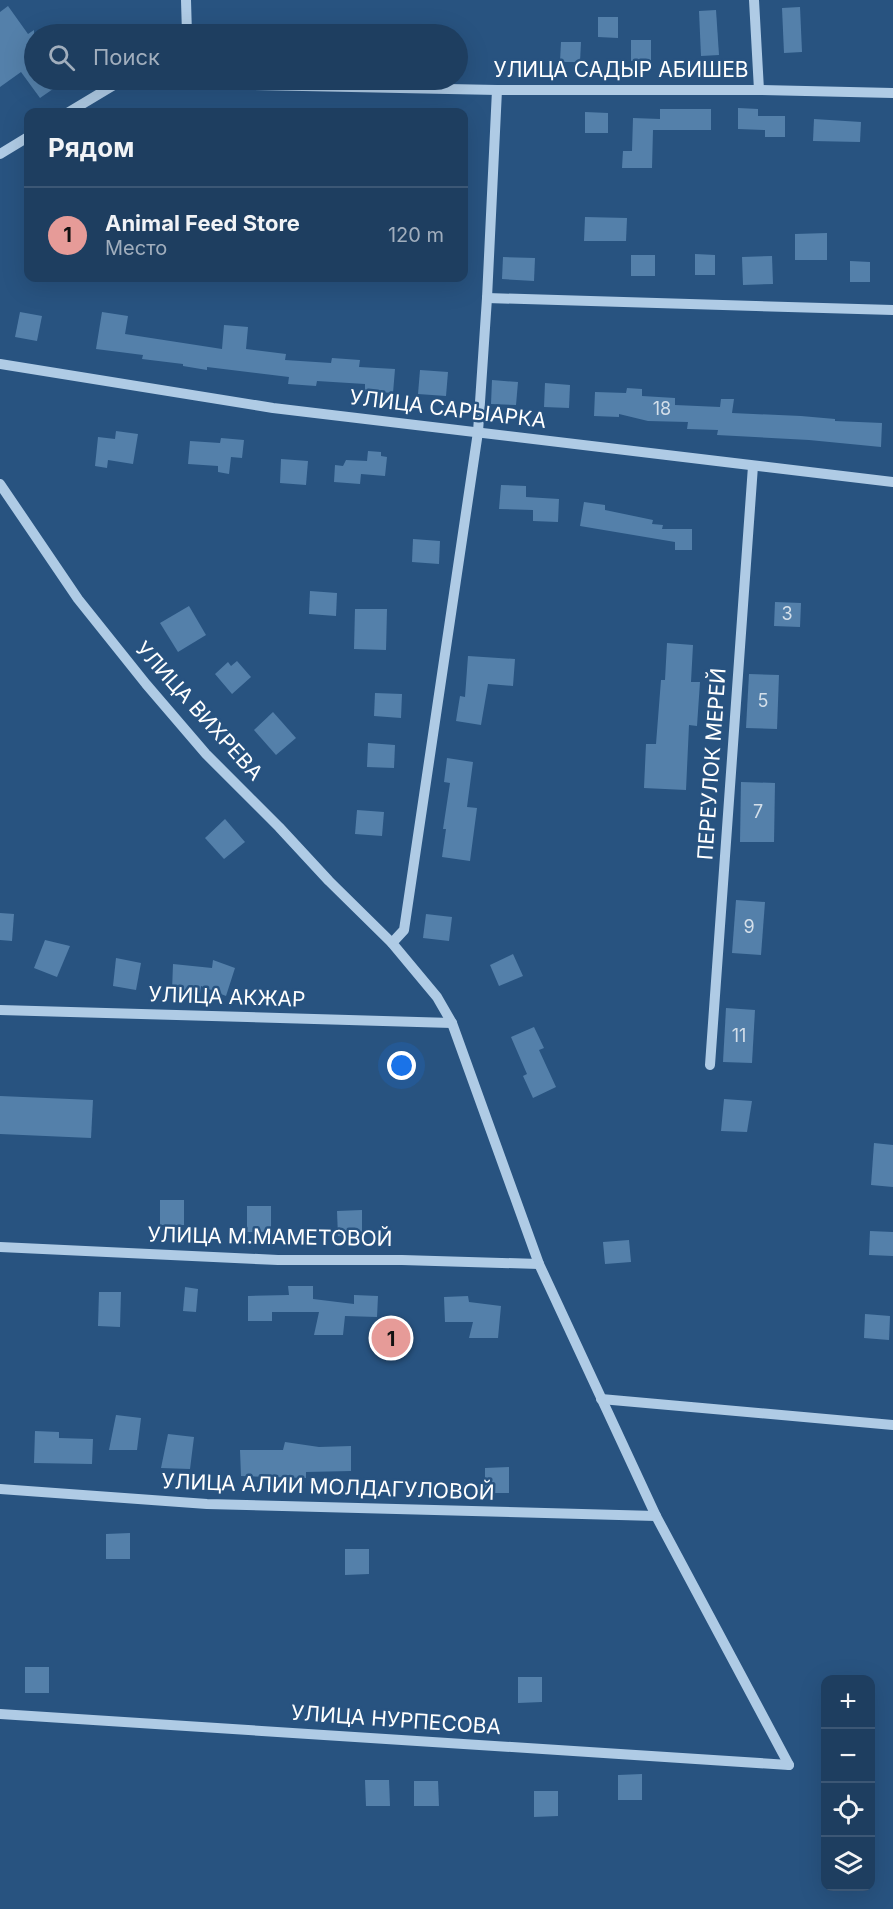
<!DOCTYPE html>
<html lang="ru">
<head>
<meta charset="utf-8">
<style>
  body { margin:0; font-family:Inter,sans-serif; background:#264566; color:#f1f3f6 }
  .controls { position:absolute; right:18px; bottom:18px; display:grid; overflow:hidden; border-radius:12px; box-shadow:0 6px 24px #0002 }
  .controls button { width:54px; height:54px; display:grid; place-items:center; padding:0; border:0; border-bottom:2px solid #3c5775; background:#1e3e60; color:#f1f3f6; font:30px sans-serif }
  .you { position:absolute; left:402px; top:1066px; width:21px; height:21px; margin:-15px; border:4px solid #fff; border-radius:50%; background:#1a73e8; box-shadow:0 0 0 9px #1a73e833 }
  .badge { display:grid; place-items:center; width:39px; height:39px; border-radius:50%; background:#e69b98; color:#111; font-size:20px; font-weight:700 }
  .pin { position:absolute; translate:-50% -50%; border:3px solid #fff; box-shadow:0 2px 6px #0006 }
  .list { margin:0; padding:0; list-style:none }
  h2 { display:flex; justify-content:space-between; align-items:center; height:78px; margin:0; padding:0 24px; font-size:26px }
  h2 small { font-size:20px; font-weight:400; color:#a1aebd }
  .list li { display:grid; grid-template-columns:39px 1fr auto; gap:18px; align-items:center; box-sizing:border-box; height:96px; padding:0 24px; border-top:2px solid #3c5775 }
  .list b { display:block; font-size:22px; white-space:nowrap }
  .list p { margin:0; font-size:20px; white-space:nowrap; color:#a1aebd }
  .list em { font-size:20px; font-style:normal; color:#a1aebd }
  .icon { flex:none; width:33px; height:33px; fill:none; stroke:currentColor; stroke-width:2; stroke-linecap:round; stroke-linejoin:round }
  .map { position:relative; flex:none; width:893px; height:1909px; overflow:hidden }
  .search { position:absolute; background:#1e3e60; box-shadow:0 6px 24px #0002; left:24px; top:24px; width:444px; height:66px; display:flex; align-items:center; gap:15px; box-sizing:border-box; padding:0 21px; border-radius:33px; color:#a1aebd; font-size:22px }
  .panel { position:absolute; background:#1e3e60; box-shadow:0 6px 24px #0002; left:24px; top:108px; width:444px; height:174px; border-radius:12px }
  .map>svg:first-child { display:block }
  .building { fill:#5480aa }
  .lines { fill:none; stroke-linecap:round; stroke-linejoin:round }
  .minor { stroke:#afcbe5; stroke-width:10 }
  .labels { text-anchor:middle; stroke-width:5; stroke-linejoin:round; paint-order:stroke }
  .number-label { font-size:18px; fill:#d4dfea }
  .street-label { font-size:21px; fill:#fff; stroke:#285380 }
</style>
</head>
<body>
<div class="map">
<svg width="893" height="1909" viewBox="0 0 893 1909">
  <rect width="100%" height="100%" fill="#285380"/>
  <g class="building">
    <path d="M8,6L28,34L34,30V80H66L40,98L21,72L0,87V12Z"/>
    <path d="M800,7L802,52L784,53L782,8Z"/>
    <path d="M716,10L719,55L701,56L699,11Z"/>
    <path d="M598,17H618V38L598,37Z"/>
    <rect x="631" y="40" width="20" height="21"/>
    <path d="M561,42H581L580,62H560Z"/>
    <path d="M738,108L758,109V116H785V137H765V130L738,129Z"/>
    <path d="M660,109H711V130H653L652,168H622L623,151H632L633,118L660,119Z"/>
    <path d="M585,112L608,113V133H585Z"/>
    <path d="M814,119L861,122L860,142L813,141Z"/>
    <path d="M585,217L627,218L626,241H584Z"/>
    <path d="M827,233V260H795V234Z"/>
    <path d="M695,254L715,255V275H695Z"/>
    <rect x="631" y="255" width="24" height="21"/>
    <path d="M772,256L773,284L743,285L742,257Z"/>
    <path d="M503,257L535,258L534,281L502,279Z"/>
    <path d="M850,261L870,262V282H850Z"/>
    <path d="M20,312L42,316L37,341L15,337Z"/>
    <path d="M102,312L128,316L125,334L222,349L224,325L248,327L246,349L286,354L285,360L331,363L332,358L360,360L359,367L395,369L393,393L365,391V384L317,381L316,386L288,384L289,377L207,367V370L183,366V364L142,359L143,355L96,349Z"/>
    <path d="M420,370L448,372L446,396L418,394Z"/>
    <path d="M492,380L518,382L516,405L491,404Z"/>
    <path d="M545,383L570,385L569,408L544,407Z"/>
    <path d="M627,388L642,389V396L675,398V405L720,407L721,399H734L732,413L801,416L835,419V421L882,423L881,447L809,440L717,435L718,430L687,429L688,422L648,421L619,414V417L594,416L595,392L626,393Z"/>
    <path d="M116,431L138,434L133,464L108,460L107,468L95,466L98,437L115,439Z"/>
    <path d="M221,438L244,440L242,458L231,457L229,474L218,472V466L188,464L190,441L220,443Z"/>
    <path d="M368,451L381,452V456L387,457L385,476L361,474L360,484L334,482L335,465L343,466L346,460L367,461Z"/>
    <path d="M281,459L308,461L306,485L280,483Z"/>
    <path d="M501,485L526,486V497L559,499L558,522L533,521V510L499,509Z"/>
    <path d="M584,502L605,505V510L653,520L652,524L663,525L662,529H692V550H675V542L580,526Z"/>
    <path d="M413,539L440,541L439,564L412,562Z"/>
    <path d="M310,591L337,593L336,616L309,614Z"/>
    <path d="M775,602L801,603L800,627L774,626Z"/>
    <path d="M189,606L206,635L178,652L160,623Z"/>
    <path d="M355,609H387L386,650L354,649Z"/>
    <path d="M667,643L693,645L691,682H700L697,726L689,725L686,790L644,788L646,744H656L661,680H665Z"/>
    <path d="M468,656L515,659L513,686L488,684L481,725L456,721L460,696L465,697Z"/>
    <path d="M237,661L251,677L232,694L215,674L228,662L231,666Z"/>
    <path d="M749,674L779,675L777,729L746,728Z"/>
    <path d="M375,693L402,694L401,718L374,716Z"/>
    <path d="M273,712L296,738L276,755L254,730Z"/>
    <path d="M368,743L395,745L394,768L367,767Z"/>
    <path d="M447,758L473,762L467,807L477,808L470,861L442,857L446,829H443L450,783L444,782Z"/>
    <path d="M741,782L775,783L774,842H740Z"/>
    <path d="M357,810L384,812L382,836L355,834Z"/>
    <path d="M225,819L245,842L224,859L205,838Z"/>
    <path d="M736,900L765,902L761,955L732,953Z"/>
    <path d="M0,913L14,914L12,941L0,940Z"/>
    <path d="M426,914L452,917L449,941L423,938Z"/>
    <path d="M45,940L70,946L57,977L34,968Z"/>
    <path d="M513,954L523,976L499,986L490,965Z"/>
    <path d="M116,958L141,963L136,990L113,986Z"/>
    <path d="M213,960L235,968L226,996L201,986L200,993L172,991L173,964L212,968Z"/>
    <path d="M726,1008L755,1010L752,1063L723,1062Z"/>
    <path d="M534,1027L544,1048L539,1050L556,1087L533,1098L523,1076L527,1074L511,1037Z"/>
    <path d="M0,1096L93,1100L91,1138L0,1134Z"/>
    <path d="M724,1099L752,1101L747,1132L721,1131Z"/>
    <path d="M874,1143L893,1145V1187L871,1185Z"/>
    <rect x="160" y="1200" width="24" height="25"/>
    <rect x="247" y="1206" width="24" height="26"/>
    <path d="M362,1210V1236H338L337,1211Z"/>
    <path d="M870,1231L893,1232V1256L869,1255Z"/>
    <path d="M629,1240L631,1262L605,1264L603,1242Z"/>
    <path d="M288,1286H313V1299L354,1304V1295L378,1296L377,1317L345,1316L343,1335H314L319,1312H272V1321H248V1296L289,1295Z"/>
    <path d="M185,1287L198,1289L196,1312L183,1311Z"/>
    <path d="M99,1292H121L120,1327L98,1326Z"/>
    <path d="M468,1296L469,1302L501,1306L498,1338H469L473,1322H445L444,1297Z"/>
    <path d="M865,1314L890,1316L889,1340L864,1338Z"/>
    <path d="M376,1321L408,1323L406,1356L374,1353Z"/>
    <path d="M116,1415L141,1418L137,1450H109Z"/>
    <path d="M35,1431L59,1432V1438L93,1439L92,1464L34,1463Z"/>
    <path d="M168,1434L194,1437L190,1469L161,1468Z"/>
    <path d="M285,1442L319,1447L351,1446V1471L306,1472V1478L241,1476L240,1450H283Z"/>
    <path d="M509,1467V1493H485V1468Z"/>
    <path d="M130,1533V1559H106V1534Z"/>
    <path d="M345,1549H369V1574L345,1575Z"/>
    <rect x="25" y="1667" width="24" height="26"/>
    <path d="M518,1677H542V1702L518,1703Z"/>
    <path d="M642,1774V1800H618V1775Z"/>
    <path d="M365,1780H389L390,1806H366Z"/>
    <path d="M414,1781H438L439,1806H414Z"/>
    <path d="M534,1791H558V1816L534,1817Z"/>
  </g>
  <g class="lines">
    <g class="minor">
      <path d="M186,0L187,34"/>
      <path d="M754,0L759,90"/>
      <path d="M206,84L497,90H759L893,93"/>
      <path d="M497,90L487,298L478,432L404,930L392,943L437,997L452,1023L539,1264L656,1516L789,1765"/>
      <path d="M69,112L114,85L138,80"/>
      <path d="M0,154L28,137"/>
      <path d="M487,298L893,310"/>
      <path d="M0,364L273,408L893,482"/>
      <path d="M0,484L78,599L146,684L206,754L279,827L329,881L392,943"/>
      <path d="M0,1010L452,1023"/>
      <path d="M710,1065L753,466"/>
      <path d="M0,1247L278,1260H402L539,1264"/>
      <path d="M601,1399L893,1425"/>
      <path d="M0,1489L207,1504L656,1516"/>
      <path d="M0,1714L789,1765"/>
    </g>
  </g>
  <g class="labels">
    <g class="number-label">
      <text x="662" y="415">18</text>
      <text x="787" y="620">3</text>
      <text x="763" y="707">5</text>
      <text x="758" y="818">7</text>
      <text x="749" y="933">9</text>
      <text x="739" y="1042">11</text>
    </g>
    <g class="street-label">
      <text x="621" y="77">УЛИЦА САДЫР АБИШЕВ</text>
      <text transform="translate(448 409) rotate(7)" y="7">УЛИЦА САРЫАРКА</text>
      <text transform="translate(199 711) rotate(48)" y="7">УЛИЦА ВИХРЕВА</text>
      <text transform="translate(712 764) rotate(-86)" y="7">ПЕРЕУЛОК МЕРЕЙ</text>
      <text transform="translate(227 997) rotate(2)" y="7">УЛИЦА АКЖАР</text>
      <text transform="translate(270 1237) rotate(1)" y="7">УЛИЦА М.МАМЕТОВОЙ</text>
      <text transform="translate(328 1487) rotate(2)" y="7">УЛИЦА АЛИИ МОЛДАГУЛОВОЙ</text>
      <text transform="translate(396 1720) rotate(4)" y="7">УЛИЦА НУРПЕСОВА</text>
    </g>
  </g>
</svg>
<div class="controls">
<button>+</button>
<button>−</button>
<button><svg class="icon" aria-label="locate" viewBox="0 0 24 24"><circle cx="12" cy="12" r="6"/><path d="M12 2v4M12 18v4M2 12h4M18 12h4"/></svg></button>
<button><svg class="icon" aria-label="layers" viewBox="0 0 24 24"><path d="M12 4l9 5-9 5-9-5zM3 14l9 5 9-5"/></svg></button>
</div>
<div class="you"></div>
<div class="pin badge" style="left:391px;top:1338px">1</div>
<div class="search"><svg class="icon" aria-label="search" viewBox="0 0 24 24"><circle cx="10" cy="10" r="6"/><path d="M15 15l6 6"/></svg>Поиск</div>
<section class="panel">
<h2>Рядом<small></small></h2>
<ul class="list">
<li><span class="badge">1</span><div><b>Animal Feed Store</b><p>Место</p></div><em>120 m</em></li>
</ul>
</section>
</div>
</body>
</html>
